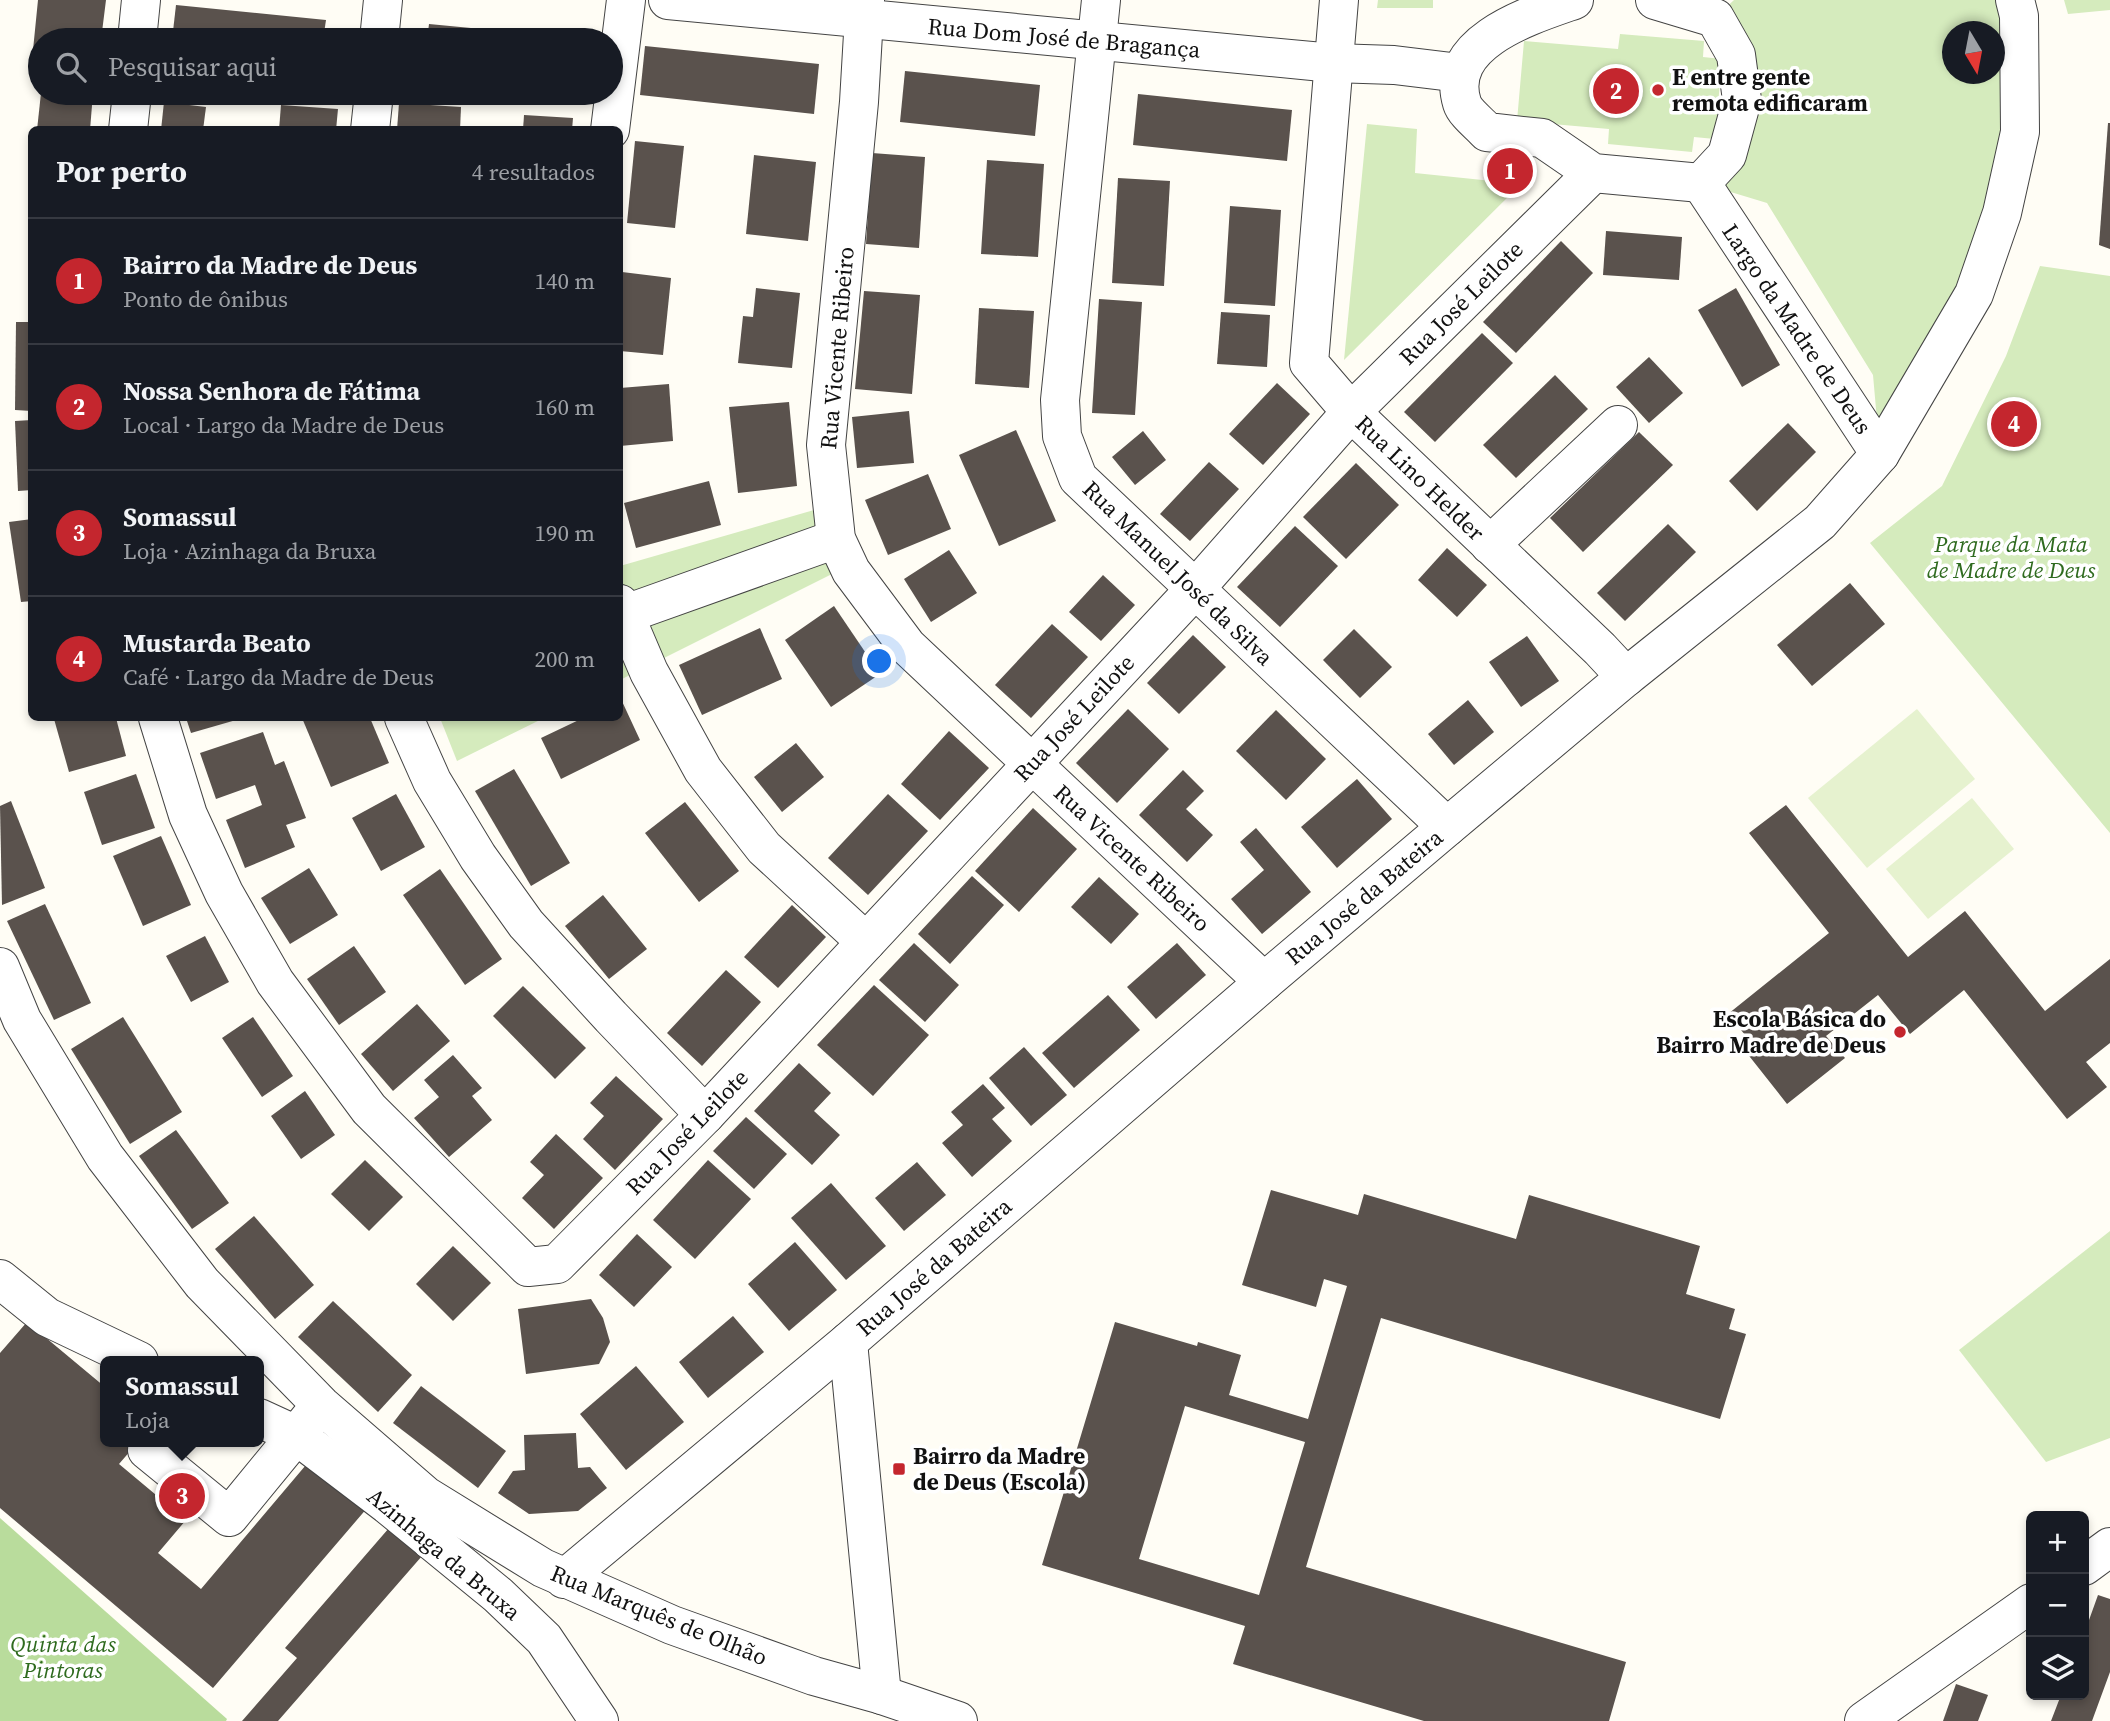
<!DOCTYPE html>
<html lang="pt">
<head>
<meta charset="utf-8">
<style>
  body { margin:0; font-family:"Source Serif 4",serif; background:#242831; color:#f1f3f6 }
  .controls { position:absolute; right:21px; bottom:21px; display:grid; overflow:hidden; border-radius:10px; box-shadow:0 4px 10px #0003 }
  .controls button { width:63px; height:63px; display:grid; place-items:center; padding:0; border:0; border-bottom:2px solid #363941; background:#171b24; color:#f1f3f6; font:35px sans-serif }
  .compass { position:absolute; left:1942px; top:21px; width:63px; height:63px; border-radius:50%; background:#171b24; box-shadow:0 4px 10px #0003; rotate:170deg }
  .you { position:absolute; left:880px; top:662px; width:24px; height:24px; margin:-18px; border:5px solid #fff; border-radius:50%; background:#1a73e8; box-shadow:0 0 0 10px #1a73e833 }
  .badge { display:grid; place-items:center; width:46px; height:46px; border-radius:50%; background:#c4262e; color:#fff; font-size:23px; font-weight:700 }
  .pin { position:absolute; translate:-50% -50%; border:4px solid #fff; box-shadow:0 2px 7px #0006 }
  .popup { position:absolute; left:100px; top:1356px; width:164px; height:91px; box-sizing:border-box; display:grid; place-content:center; border-radius:10px; background:#171b24; filter:drop-shadow(0 2px 5px #0005); font-size:23px; white-space:nowrap; color:#9ea1a6 }
  .popup b { font-size:26px; color:#f1f3f6 }
  .popup::after { content:''; position:absolute; left:50%; top:100%; margin-left:-14px; border:14px solid transparent; border-top-color:#171b24 }
  .list { margin:0; padding:0; list-style:none }
  h2 { display:flex; justify-content:space-between; align-items:center; height:91px; margin:0; padding:0 28px; font-size:30px }
  h2 small { font-size:23px; font-weight:400; color:#9ea1a6 }
  .list li { display:grid; grid-template-columns:46px 1fr auto; gap:21px; align-items:center; box-sizing:border-box; height:126px; padding:0 28px; border-top:2px solid #363941 }
  .list b { display:block; font-size:26px; white-space:nowrap }
  .list p { margin:0; font-size:23px; white-space:nowrap; color:#9ea1a6 }
  .list em { font-size:23px; font-style:normal; color:#9ea1a6 }
  .icon { flex:none; width:38px; height:38px; fill:none; stroke:currentColor; stroke-width:2; stroke-linecap:round; stroke-linejoin:round }
  .map { position:relative; flex:none; width:2110px; height:1721px; overflow:hidden }
  .search { position:absolute; background:#171b24; box-shadow:0 4px 10px #0003; left:28px; top:28px; width:595px; height:77px; display:flex; align-items:center; gap:18px; box-sizing:border-box; padding:0 24px; border-radius:38px; color:#9ea1a6; font-size:26px }
  .panel { position:absolute; background:#171b24; box-shadow:0 4px 10px #0003; left:28px; top:126px; width:595px; height:595px; border-radius:10px }
  .map>svg:first-child { display:block }
  .green { fill:#d5ebbd; fill-rule:evenodd }
  .forest { fill:#b9dc9c }
  .pitch { fill:#e6f2cf }
  .building { fill:#5a524d; fill-rule:evenodd }
  .lines { fill:none; stroke-linecap:round; stroke-linejoin:round }
  .minor-casing { stroke:#444; stroke-width:40 }
  .minor { stroke:#fff; stroke-width:38 }
  .poi-dot { fill:#c4262e; stroke:#fff; stroke-width:2.5 }
  .labels { text-anchor:middle; stroke-width:7; stroke-linejoin:round; paint-order:stroke }
  .street-label { font-size:23px; fill:#111; stroke:#fff }
  .poi-label { font-size:23px; font-weight:bold; fill:#111; stroke:#fff; text-anchor:start }
  .park-label { font-size:23px; font-style:italic; fill:#2f6b1f; stroke:#fff }
</style>
</head>
<body>
<div class="map">
<svg width="2110" height="1721" viewBox="0 0 2110 1721">
  <rect width="100%" height="100%" fill="#fffdf5"/>
  <g class="green">
    <path d="M1378,0H1433V8H1377Z"/>
    <path d="M1734,0H2015L2020,132L1974,294L1880,454L1873,375L1767,203L1701,183L1742,100L1715,18ZM1952,32H1994V74H1952Z"/>
    <path d="M2064,0H2110V10L2068,14Z"/>
    <path d="M1620,34L1704,41L1703,57L1722,59L1715,139L1694,137L1692,152L1608,144L1609,129L1517,121L1524,41L1618,49Z"/>
    <path d="M1367,124L1417,129L1415,173L1521,184L1344,360Z"/>
    <path d="M2040,266L2110,276V833L1870,543L1942,486L2006,356Z"/>
    <path d="M814,510L834,573L620,680V566Z"/>
    <path d="M440,718H544L457,761Z"/>
    <path d="M2110,1231V1438L2046,1462L1959,1350Z"/>
  </g>
  <path class="forest" d="M0,1518L227,1719L226,1721H0Z"/>
  <g class="pitch">
    <path d="M1917,709L1975,779L1867,868L1808,798Z"/>
    <path d="M1972,798L2014,849L1928,919L1886,869Z"/>
  </g>
  <g class="building">
    <path d="M38,0H106L101,40H40V51L33,50Z"/>
    <path d="M176,5L326,20L323,40H172Z"/>
    <path d="M429,24L574,38V40H427Z"/>
    <path d="M645,46L819,64L814,114L640,95Z"/>
    <path d="M905,71L1040,85L1035,136L900,122Z"/>
    <path d="M41,93H93L90,130H37Z"/>
    <path d="M1138,94L1292,110L1287,161L1133,145Z"/>
    <path d="M164,102L206,107L203,130H161Z"/>
    <path d="M399,103L461,107L460,130H397Z"/>
    <path d="M281,105L338,109L336,130H279Z"/>
    <path d="M524,115L573,118L572,130H523Z"/>
    <path d="M2108,123H2110V249L2099,245Z"/>
    <path d="M635,141L684,146L675,228L627,223Z"/>
    <path d="M872,153L925,157L919,248L866,244Z"/>
    <path d="M754,155L816,162L808,241L746,234Z"/>
    <path d="M987,160L1044,164L1038,257L981,254Z"/>
    <path d="M1118,178L1170,181L1164,286L1112,283Z"/>
    <path d="M1230,206L1281,210L1275,306L1224,303Z"/>
    <path d="M1606,231L1682,237L1679,280L1603,275Z"/>
    <path d="M1561,241L1593,273L1516,353L1483,322Z"/>
    <path d="M622,272L671,278L663,355L620,351V300Z"/>
    <path d="M756,288L800,293L792,368L738,363L743,316L753,317Z"/>
    <path d="M1736,288L1780,365L1742,387L1698,310Z"/>
    <path d="M864,291L920,295L912,394L855,389Z"/>
    <path d="M1099,299L1142,302L1135,415L1092,413Z"/>
    <path d="M979,308L1034,311L1029,388L975,384Z"/>
    <path d="M1221,312L1270,315L1267,367L1217,364Z"/>
    <path d="M16,322H32V411L15,410Z"/>
    <path d="M1482,333L1513,363L1435,442L1404,412Z"/>
    <path d="M1649,357L1683,393L1649,423L1616,387Z"/>
    <path d="M1555,375L1588,409L1516,478L1483,445Z"/>
    <path d="M1277,383L1310,414L1263,465L1229,434Z"/>
    <path d="M669,384L673,441L620,446V388Z"/>
    <path d="M789,402L797,486L738,493L729,407Z"/>
    <path d="M909,411L914,463L857,468L852,417Z"/>
    <path d="M32,420V490L18,491L15,421Z"/>
    <path d="M1788,423L1816,452L1757,511L1729,481Z"/>
    <path d="M1016,430L1056,521L999,546L959,455Z"/>
    <path d="M1143,431L1166,460L1135,485L1112,457Z"/>
    <path d="M1639,432L1673,465L1583,552L1550,518Z"/>
    <path d="M1209,462L1239,489L1190,541L1160,514Z"/>
    <path d="M1356,463L1399,505L1346,559L1303,517Z"/>
    <path d="M928,474L951,529L888,555L865,500Z"/>
    <path d="M709,481L721,525L636,548L624,503Z"/>
    <path d="M32,519V601L21,602L9,522Z"/>
    <path d="M1668,524L1696,552L1625,621L1597,593Z"/>
    <path d="M1295,526L1338,566L1280,627L1237,587Z"/>
    <path d="M1447,548L1487,585L1457,617L1418,580Z"/>
    <path d="M949,550L977,593L931,622L904,579Z"/>
    <path d="M1103,575L1135,605L1101,641L1069,612Z"/>
    <path d="M1850,583L1885,624L1812,686L1777,645Z"/>
    <path d="M834,606L880,674L831,707L785,640Z"/>
    <path d="M1052,624L1088,657L1031,718L995,685Z"/>
    <path d="M760,628L782,679L702,715L679,665Z"/>
    <path d="M1354,629L1392,667L1360,698L1323,660Z"/>
    <path d="M1193,635L1226,667L1179,714L1147,683Z"/>
    <path d="M1527,636L1559,681L1521,707L1489,662Z"/>
    <path d="M620,697L640,740L561,779L541,738L583,718H620Z"/>
    <path d="M1468,700L1494,732L1454,765L1428,734Z"/>
    <path d="M1128,709L1169,749L1117,803L1076,763Z"/>
    <path d="M1276,710L1326,759L1286,800L1236,751Z"/>
    <path d="M60,718H116L126,756L69,772L54,719Z"/>
    <path d="M186,718H243L191,733Z"/>
    <path d="M302,718H370L389,763L331,787Z"/>
    <path d="M949,731L989,768L940,820L901,784Z"/>
    <path d="M263,732L275,765L284,761L306,818L286,825L295,847L245,868L226,820L262,805L255,785L216,799L200,753Z"/>
    <path d="M796,743L824,777L782,812L754,777Z"/>
    <path d="M514,769L570,863L531,886L475,791Z"/>
    <path d="M1183,770L1204,791L1186,809L1213,835L1187,862L1139,815Z"/>
    <path d="M136,774L155,828L102,845L84,792Z"/>
    <path d="M1357,779L1392,819L1337,868L1301,827Z"/>
    <path d="M396,794L425,847L381,871L352,818Z"/>
    <path d="M888,794L928,831L868,895L828,858Z"/>
    <path d="M11,801L45,888L2,905L0,806Z"/>
    <path d="M685,802L739,871L699,902L645,833Z"/>
    <path d="M1786,805L1908,957L1965,911L2045,1011L2110,959V1043L2086,1062L2107,1087L2067,1119L1964,990L1910,1034L1878,995L1826,1036L1845,1058L1787,1104L1746,1052L1754,1046L1728,1014L1829,933L1749,833Z"/>
    <path d="M1033,808L1077,849L1019,912L975,871Z"/>
    <path d="M1256,828L1311,892L1262,934L1231,899L1264,870L1240,842Z"/>
    <path d="M161,836L191,905L143,926L113,856Z"/>
    <path d="M309,868L338,915L290,944L261,898Z"/>
    <path d="M440,869L502,959L465,985L403,895Z"/>
    <path d="M972,876L1004,905L950,964L918,934Z"/>
    <path d="M1099,877L1139,914L1111,944L1071,907Z"/>
    <path d="M603,895L647,949L609,979L565,926Z"/>
    <path d="M45,904L91,1003L54,1020L7,921Z"/>
    <path d="M792,905L826,937L778,988L744,957Z"/>
    <path d="M205,936L229,982L191,1002L166,956Z"/>
    <path d="M914,943L959,985L925,1022L879,980Z"/>
    <path d="M1177,943L1206,975L1156,1019L1127,987Z"/>
    <path d="M354,946L386,992L339,1025L307,979Z"/>
    <path d="M726,970L761,1002L702,1066L667,1033Z"/>
    <path d="M874,985L929,1035L873,1096L817,1045Z"/>
    <path d="M523,986L586,1048L555,1079L493,1016Z"/>
    <path d="M1108,995L1140,1030L1074,1088L1042,1053Z"/>
    <path d="M417,1004L450,1041L393,1091L361,1054Z"/>
    <path d="M123,1017L182,1112L130,1144L71,1049Z"/>
    <path d="M253,1017L293,1076L262,1097L222,1038Z"/>
    <path d="M1024,1047L1067,1095L1031,1126L989,1078Z"/>
    <path d="M453,1055L482,1088L472,1096L492,1120L449,1157L414,1118L439,1097L424,1080Z"/>
    <path d="M799,1063L831,1093L814,1111L840,1135L812,1165L754,1111Z"/>
    <path d="M616,1076L663,1119L615,1170L583,1139L604,1116L590,1103Z"/>
    <path d="M983,1084L1005,1108L992,1119L1012,1141L972,1177L942,1143L963,1125L951,1112Z"/>
    <path d="M305,1091L335,1135L301,1159L271,1116Z"/>
    <path d="M746,1117L787,1154L754,1189L713,1151Z"/>
    <path d="M176,1130L229,1203L192,1229L139,1156Z"/>
    <path d="M556,1134L603,1178L554,1229L522,1198L544,1175L530,1162Z"/>
    <path d="M365,1160L403,1197L369,1231L331,1194Z"/>
    <path d="M708,1160L751,1199L695,1259L653,1220Z"/>
    <path d="M917,1162L946,1195L904,1231L875,1198Z"/>
    <path d="M831,1183L886,1246L846,1280L791,1218Z"/>
    <path d="M1271,1190L1358,1215L1364,1194L1516,1239L1529,1195L1700,1246L1686,1294L1735,1309L1729,1329L1746,1334L1720,1419L1381,1318L1306,1567L1626,1662L1609,1721H1424L1233,1664L1245,1626L1042,1565L1115,1322L1197,1346L1198,1342L1241,1355L1229,1395L1308,1419L1347,1286L1324,1279L1316,1307L1242,1285ZM1185,1406L1305,1442L1259,1595L1139,1559Z"/>
    <path d="M254,1216L314,1285L275,1319L215,1249Z"/>
    <path d="M637,1234L672,1267L634,1307L599,1275Z"/>
    <path d="M795,1242L837,1290L789,1331L748,1284Z"/>
    <path d="M453,1246L491,1283L453,1321L416,1284Z"/>
    <path d="M591,1299L603,1318L610,1342L599,1364L526,1374L518,1309Z"/>
    <path d="M333,1301L412,1375L378,1412L298,1337Z"/>
    <path d="M733,1316L764,1352L708,1398L679,1362Z"/>
    <path d="M27,1322L105,1387V1442H138L119,1464L186,1520L158,1553L201,1589L311,1459L368,1507L213,1688L0,1508V1353Z"/>
    <path d="M636,1366L684,1422L626,1470L580,1414Z"/>
    <path d="M421,1386L506,1451L478,1488L393,1423Z"/>
    <path d="M576,1433L578,1468L590,1467L607,1488L578,1511L529,1514L498,1493L513,1471L525,1470L524,1435Z"/>
    <path d="M389,1528L422,1556L278,1721H242L297,1658L285,1648Z"/>
    <path d="M2098,1595L2110,1599V1672L2092,1721H2051L2061,1695H2084V1634Z"/>
    <path d="M1956,1684L1988,1695L1978,1721H1943Z"/>
  </g>
  <g class="lines">
    <defs>
      <g id="minor">
        <path d="M668,0L1333,63L1394,65L1460,73"/>
        <path d="M865,0L859,102L826,445L836,539L851,571L907,646L1264,982"/>
        <path d="M1101,0L1060,400L1062,436L1078,478L1447,827"/>
        <path d="M1339,0L1309,363L1351,412L1600,649L1626,677"/>
        <path d="M1574,0C1531,15 1443,42 1462,103C1465,113 1480,124 1487,132L1542,138L1593,173L1701,183"/>
        <path d="M1655,0L1715,18L1736,55L1742,100L1727,155L1701,183"/>
        <path d="M137,40L141,0"/>
        <path d="M379,40L383,0"/>
        <path d="M128,130L132,93"/>
        <path d="M370,130L374,93"/>
        <path d="M610,130L626,0"/>
        <path d="M1701,183L1880,454"/>
        <path d="M1490,545L1618,425"/>
        <path d="M620,604L649,672L703,770L764,848L866,942"/>
        <path d="M620,616L836,539"/>
        <path d="M158,718L188,815L224,893L275,982L369,1109L528,1267L557,1264L705,1115L1195,589L1351,412L1593,173"/>
        <path d="M404,718L432,781L478,857L526,924L611,1017L705,1115"/>
        <path d="M0,967L22,1020L105,1157L202,1283L321,1405L426,1496L543,1568L672,1625L814,1676L882,1695L958,1721"/>
        <path d="M0,1279L47,1317L139,1361"/>
        <path d="M848,1342L882,1695"/>
        <path d="M259,1418L296,1435L388,1505L498,1595L544,1639L599,1721"/>
        <path d="M147,1450L229,1517L311,1417"/>
        <path d="M2084,1566L2110,1547"/>
        <path d="M564,1579L848,1342L1264,982L1447,827L1626,677L1820,522L1880,454L1974,294L2002,213L2020,132L2019,16L2015,0"/>
        <path d="M1864,1721L2031,1603"/>
      </g>
    </defs>
    <use href="#minor" class="minor-casing"/>
    <use href="#minor" class="minor"/>
  </g>
  <g class="poi-dot">
    <circle cx="1658" cy="90" r="7"/>
    <circle cx="1900" cy="1032" r="7"/>
    <rect x="892" y="1462" width="14" height="14" rx="3.5"/>
  </g>
  <g class="labels">
    <g class="street-label">
      <text transform="translate(1064 38) rotate(5)" y="8">Rua Dom José de Bragança</text>
      <text transform="translate(1461 303) rotate(-45)" y="8">Rua José Leilote</text>
      <text transform="translate(1797 329) rotate(56)" y="8">Largo da Madre de Deus</text>
      <text transform="translate(837 348) rotate(-85)" y="8">Rua Vicente Ribeiro</text>
      <text transform="translate(1420 478) rotate(44)" y="8">Rua Lino Helder</text>
      <text transform="translate(1178 573) rotate(44)" y="8">Rua Manuel José da Silva</text>
      <text transform="translate(1074 718) rotate(-47)" y="8">Rua José Leilote</text>
      <text transform="translate(1132 858) rotate(43)" y="8">Rua Vicente Ribeiro</text>
      <text transform="translate(1364 897) rotate(-40)" y="8">Rua José da Bateira</text>
      <text transform="translate(687 1132) rotate(-46)" y="8">Rua José Leilote</text>
      <text transform="translate(934 1267) rotate(-41)" y="8">Rua José da Bateira</text>
      <text transform="translate(444 1554) rotate(40)" y="8">Azinhaga da Bruxa</text>
      <text transform="translate(659 1615) rotate(22)" y="8">Rua Marquês de Olhão</text>
    </g>
    <g class="poi-label">
      <text x="1672" y="85">E entre gente<tspan x="1672" dy="26">remota edificaram</tspan></text>
      <text x="1886" y="1027" text-anchor="end">Escola Básica do<tspan x="1886" dy="26">Bairro Madre de Deus</tspan></text>
      <text x="913" y="1464">Bairro da Madre<tspan x="913" dy="26">de Deus (Escola)</tspan></text>
    </g>
    <g class="park-label">
      <text x="2011" y="552">Parque da Mata<tspan x="2011" dy="26">de Madre de Deus</tspan></text>
      <text x="63" y="1652">Quinta das<tspan x="63" dy="26">Pintoras</tspan></text>
    </g>
  </g>
</svg>
<div class="controls">
<button>+</button>
<button>−</button>
<button><svg class="icon" aria-label="layers" viewBox="0 0 24 24"><path d="M12 4l9 5-9 5-9-5zM3 14l9 5 9-5"/></svg></button>
</div>
<svg class="compass" viewBox="-18 -18 36 36"><path d="M0-13l5 13h-10z" fill="#e53935"/><path d="M0 13l5-13h-10z" fill="#9ea1a6"/></svg>
<div class="you"></div>
<div class="pin badge" style="left:1510px;top:171px">1</div>
<div class="pin badge" style="left:1616px;top:91px">2</div>
<div class="pin badge" style="left:182px;top:1496px">3</div>
<div class="popup"><b>Somassul</b>Loja</div>
<div class="pin badge" style="left:2014px;top:424px">4</div>
<div class="search"><svg class="icon" aria-label="search" viewBox="0 0 24 24"><circle cx="10" cy="10" r="6"/><path d="M15 15l6 6"/></svg>Pesquisar aqui</div>
<section class="panel">
<h2>Por perto<small>4 resultados</small></h2>
<ul class="list">
<li><span class="badge">1</span><div><b>Bairro da Madre de Deus</b><p>Ponto de ônibus</p></div><em>140 m</em></li>
<li><span class="badge">2</span><div><b>Nossa Senhora de Fátima</b><p>Local · Largo da Madre de Deus</p></div><em>160 m</em></li>
<li><span class="badge">3</span><div><b>Somassul</b><p>Loja · Azinhaga da Bruxa</p></div><em>190 m</em></li>
<li><span class="badge">4</span><div><b>Mustarda Beato</b><p>Café · Largo da Madre de Deus</p></div><em>200 m</em></li>
</ul>
</section>
</div>
</body>
</html>
